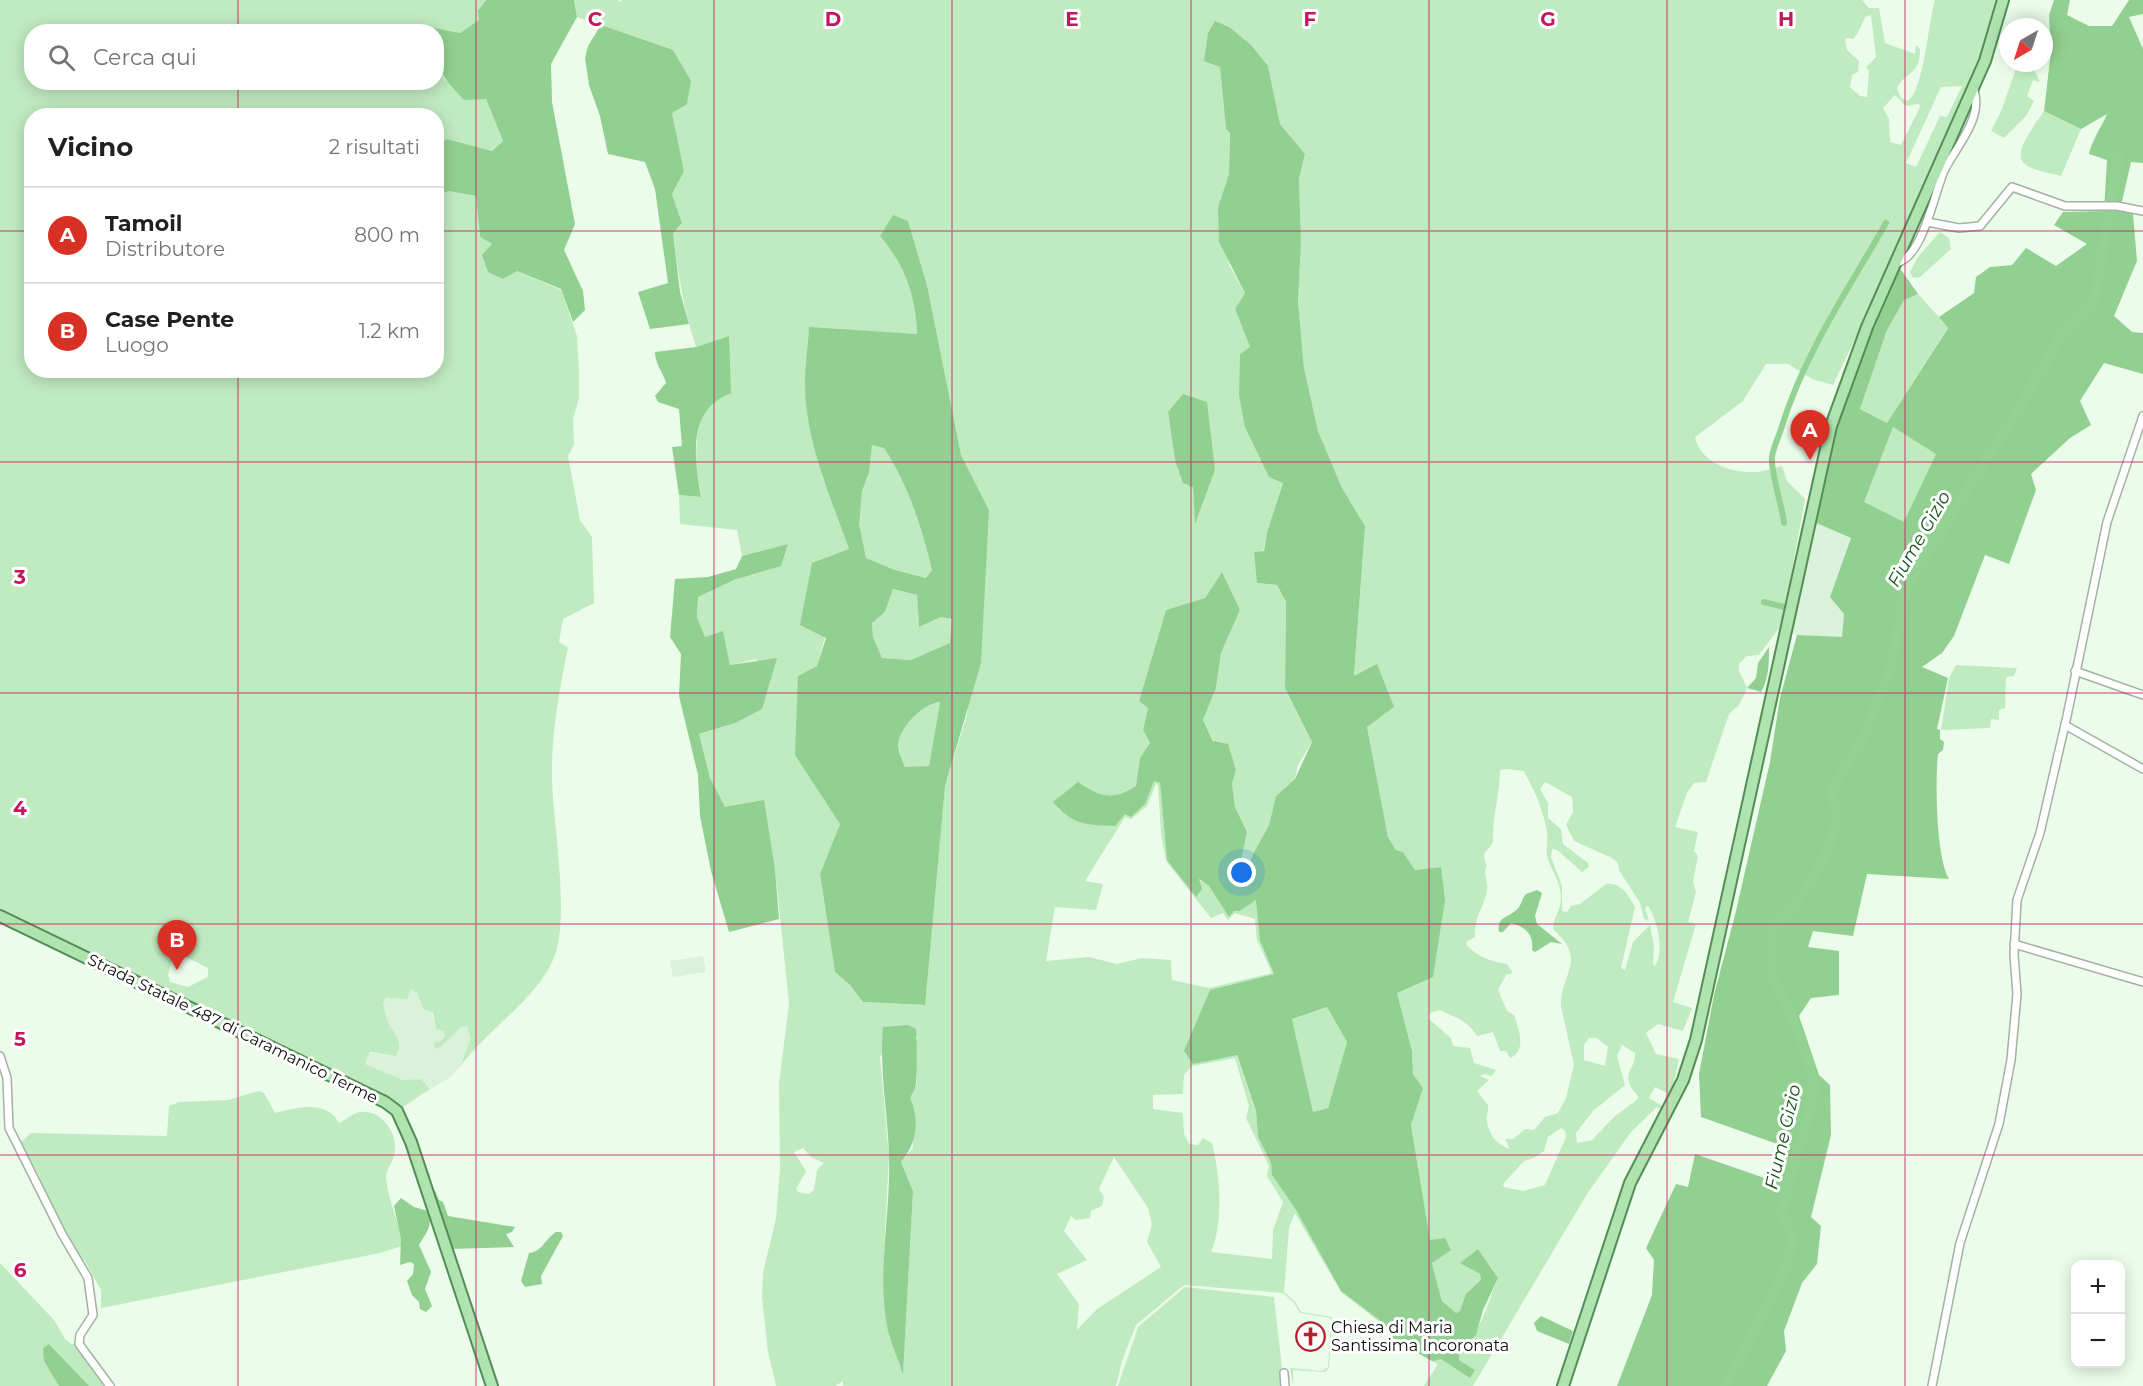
<!DOCTYPE html>
<html lang="it">
<head>
<meta charset="utf-8">
<style>
  body { margin:0; font-family:Montserrat,sans-serif; background:#f6f6f6; color:#202124 }
  .controls { position:absolute; right:18px; bottom:18px; display:grid; overflow:hidden; border-radius:12px; box-shadow:0 3px 15px #0003 }
  .controls button { width:54px; height:54px; display:grid; place-items:center; padding:0; border:0; border-bottom:2px solid #e0e0e0; background:#fff; color:#202124; font:30px sans-serif }
  .compass { position:absolute; left:1999px; top:18px; width:54px; height:54px; border-radius:50%; background:#fff; box-shadow:0 3px 15px #0003; rotate:219deg }
  .you { position:absolute; left:1242px; top:873px; width:21px; height:21px; margin:-15px; border:4px solid #fff; border-radius:50%; background:#1a73e8; box-shadow:0 0 0 9px #1a73e833 }
  .badge { display:grid; place-items:center; width:39px; height:39px; border-radius:50%; background:#d93025; color:#fff; font-size:20px; font-weight:700 }
  .pin { position:absolute; translate:-50% -50px; filter:drop-shadow(0 2px 3px #0008) }
  .pin::after { content:''; position:absolute; top:32px; width:21px; height:18px; background:inherit; clip-path:polygon(0 0,100% 0,50% 100%) }
  .list { margin:0; padding:0; list-style:none }
  h2 { display:flex; justify-content:space-between; align-items:center; height:78px; margin:0; padding:0 24px; font-size:26px }
  h2 small { font-size:20px; font-weight:400; color:#757577 }
  .list li { display:grid; grid-template-columns:39px 1fr auto; gap:18px; align-items:center; box-sizing:border-box; height:96px; padding:0 24px; border-top:2px solid #e0e0e0 }
  .list b { display:block; font-size:22px; white-space:nowrap }
  .list p { margin:0; font-size:20px; white-space:nowrap; color:#757577 }
  .list em { font-size:20px; font-style:normal; color:#757577 }
  .icon { flex:none; width:33px; height:33px; fill:none; stroke:currentColor; stroke-width:2; stroke-linecap:round; stroke-linejoin:round }
  .map { position:relative; flex:none; width:2143px; height:1386px; overflow:hidden }
  .search { position:absolute; background:#fff; box-shadow:0 3px 15px #0003; left:24px; top:24px; width:420px; height:66px; display:flex; align-items:center; gap:15px; box-sizing:border-box; padding:0 21px; border-radius:24px; color:#757577; font-size:22px }
  .panel { position:absolute; background:#fff; box-shadow:0 3px 15px #0003; left:24px; top:108px; width:420px; height:270px; border-radius:24px }
  .map>svg:first-child { display:block }
  .built { fill:#daf1da }
  .green { fill:#c0eabf; fill-rule:evenodd }
  .forest { fill:#92d092; fill-rule:evenodd }
  .lines { fill:none; stroke-linecap:round; stroke-linejoin:round }
  .canal { stroke:#94d294; stroke-width:6 }
  .river { stroke:#94d294; stroke-width:10 }
  .minor-casing { stroke:#a3b2a2; stroke-width:10 }
  .primary-casing { stroke:#538e55; stroke-width:14 }
  .minor { stroke:#fff; stroke-width:7 }
  .primary { stroke:#afe4b1; stroke-width:10 }
  .grid { fill:none; stroke:#c2185b; stroke-width:1.5; stroke-opacity:0.55 }
  .labels { text-anchor:middle; stroke-width:6; stroke-linejoin:round; paint-order:stroke }
  .street-label { font-size:16px; fill:#0a0f0a; stroke:#fff }
  .poi-label { font-size:16px; fill:#0a0f0a; stroke:#fff; text-anchor:start }
  .water-label { font-size:18px; font-style:italic; fill:#0e5016; stroke:#fff }
  .grid-label { font-size:20px; text-anchor:middle; font-weight:bold; fill:#c2185b; stroke:#fff; stroke-width:6; stroke-linejoin:round; paint-order:stroke }
</style>
</head>
<body>
<div class="map">
<svg width="2143" height="1386" viewBox="0 0 2143 1386">
  <rect width="100%" height="100%" fill="#ebfcea"/>
  <g class="built">
    <path d="M1814,522L1851,538L1830,596L1844,614L1842,637L1797,635L1789,632Z"/>
    <path d="M703,956L706,972L673,977L670,961Z"/>
    <path d="M411,989L417,993L424,1009L432,1013L436,1029L444,1031L445,1036L441,1041L434,1043L435,1049L441,1047L461,1027H466L470,1031L471,1038L460,1067L452,1076L431,1089L421,1079L403,1080L365,1064L370,1053L396,1056L399,1051L400,1043L389,1025L383,1004L387,998L407,999Z"/>
  </g>
  <g class="green">
    <path d="M0,0H486L479,20L460,33L429,27L407,29L406,32H32V82H436L437,63L445,80L486,99L503,141L492,151L447,139L437,145L436,116H32V370H436L437,195L449,191L476,196L480,237L492,244L517,271L561,290L577,336L579,372V398L573,419L574,445L568,456L580,520L592,537L594,603L563,619L559,642L568,648C559,691 551,735 552,779C553,825 571,920 553,960C535,1001 486,1030 460,1067L471,1038L467,1027H461L441,1047L435,1049L434,1043L441,1041L445,1036L444,1031L436,1029L433,1013L424,1009L417,993L411,989L407,999L386,998L383,1004C385,1010 386,1018 389,1024C395,1036 405,1042 396,1056L370,1052L365,1064L403,1080L421,1079L430,1089L397,1111L0,916ZM178,953L208,968V977L188,987L170,982L168,975L174,954Z"/>
    <path d="M574,0H619V2L623,0H1862L1869,8H1879L1885,43L1915,54L1916,45L1920,49C1921,76 1902,73 1897,89L1901,98L1907,101C1923,96 1929,19 1935,0H1998L1984,49L1885,276L1833,385L1812,379L1788,364H1766L1743,401L1695,437C1700,462 1730,473 1754,472C1763,472 1773,468 1782,466L1787,481L1805,499L1782,624L1759,655L1747,656L1739,664V671L1747,688L1739,705L1729,714L1706,782L1694,783L1687,793L1675,827L1698,832L1694,851L1698,856L1693,882L1696,892L1688,922L1696,924L1673,1002L1692,1008L1683,1031L1658,1024L1646,1033L1656,1054L1679,1059L1671,1095L1655,1087L1649,1098L1664,1107L1623,1187L1557,1386L1622,1186L1661,1110L1657,1107L1631,1132L1587,1194L1473,1386H1424L1438,1364L1393,1340L1382,1324L1341,1292L1295,1213L1289,1228L1284,1292L1295,1302L1301,1312L1332,1317L1329,1368L1325,1372L1293,1370V1386L1290,1368L1322,1371L1328,1367L1331,1318L1300,1313L1294,1303L1283,1293L1184,1285L1136,1325L1122,1361L1116,1386H843V1381L835,1386H776L768,1352L762,1297L763,1273L776,1218L780,1168L779,1084L789,1003L775,869L725,808L710,778L699,734L735,723L757,659L730,665L723,632L705,638L697,617L698,597L734,580L781,566L788,544L742,556L737,530L680,524L679,495L701,497L696,462L697,436L702,416L717,399L729,336L696,347C683,306 678,274 673,232L682,223L672,194L684,171L672,113L641,40L577,17ZM1871,15L1876,57L1866,67L1869,71L1867,97L1860,96L1850,87L1852,75L1858,72L1859,61L1847,50L1845,38L1853,39L1858,33L1865,17ZM1268,66L1280,124L1305,154L1299,179L1301,243L1298,302L1304,368L1318,431L1342,488L1365,526L1354,677L1367,727L1388,837L1396,850L1403,852L1415,870L1441,867L1397,993L1412,1051L1413,1074L1423,1088L1411,1125L1430,1241L1445,1238L1432,1262L1442,1301L1456,1313L1460,1311L1481,1280L1480,1274L1461,1263L1478,1249L1498,1278C1487,1303 1482,1333 1460,1349L1459,1360L1475,1370L1393,1339L1382,1322L1341,1291L1296,1210L1272,1175L1271,1163L1258,1137L1256,1112L1236,1054L1193,1064L1210,990L1274,974L1260,941L1257,899L1240,911H1234L1229,917L1209,886L1167,860L1160,783L1154,780L1125,814L1078,782C1101,797 1112,801 1136,786L1140,758L1150,743L1143,730L1148,708L1139,701L1166,610L1205,598L1222,572L1240,610L1221,653L1216,688L1203,720L1214,741L1236,770L1232,784L1235,807L1247,832L1237,879L1244,883L1253,854L1269,825L1276,796L1295,779L1298,765L1312,742L1285,688L1286,602L1277,585L1257,583L1267,532L1283,482L1250,347L1235,309L1245,293L1229,265L1218,207L1229,174L1230,132L1226,129L1220,67ZM1962,86L1947,117L1940,116L1916,167L1906,163L1941,87ZM1895,95L1906,106L1919,104L1920,107L1901,145L1890,142L1889,119L1883,108ZM908,221L927,285L961,455L989,510L967,715L945,786L924,1005L863,1002L850,985L835,972L820,874L840,824L798,677L817,666L849,549L823,479L808,417L805,384L809,328L917,334C916,295 906,266 880,236ZM1183,394L1215,470L1195,522L1193,487L1175,460L1168,413ZM1507,769L1524,771C1534,790 1544,811 1547,832C1548,839 1546,847 1547,855C1550,871 1560,877 1561,898C1561,910 1553,918 1553,929C1588,961 1561,971 1561,1006L1574,1065L1566,1098L1558,1113L1545,1117L1534,1130L1525,1129L1513,1139H1505L1510,1149C1496,1145 1488,1133 1487,1120C1486,1115 1489,1111 1488,1105L1477,1091L1489,1080L1480,1076L1484,1074L1492,1076L1496,1070L1474,1063L1470,1048L1453,1046L1451,1038L1429,1019L1430,1013L1439,1010C1455,1017 1467,1020 1477,1036L1493,1032L1500,1051H1506L1510,1058C1527,1050 1519,1030 1514,1015L1507,1011L1498,990L1506,975L1513,973L1507,964C1492,962 1479,957 1467,946L1466,942L1475,937C1474,916 1484,908 1487,890C1489,880 1482,875 1487,866C1479,850 1489,853 1493,841C1492,817 1500,795 1500,770ZM1545,782L1572,797L1573,812L1566,825L1574,841L1612,858L1618,863L1619,870L1640,903L1644,919L1649,921L1645,908L1648,906C1657,919 1665,951 1655,966L1653,964L1654,947L1650,925L1633,942L1625,970L1621,968L1635,907C1629,896 1621,882 1606,884L1580,904L1571,906L1567,912L1562,911V886L1551,857L1552,849L1557,850L1582,872L1589,867L1588,863L1563,844L1561,829L1548,818V803L1540,789ZM1156,784L1158,785L1161,834L1166,861L1211,918L1223,913L1228,920L1235,913L1255,919L1257,940L1272,973L1209,988L1172,980L1171,960L1142,958L1117,964L1089,957L1046,961L1055,907L1096,910L1103,884L1085,881L1125,817L1131,819L1147,806ZM918,1036L915,1046L917,1083L909,1098L913,1148L901,1162L913,1191L903,1373L884,1252L889,1156L880,1056ZM1589,1038H1597L1608,1047L1605,1066L1584,1060V1045ZM1622,1045L1635,1053C1636,1072 1617,1073 1638,1096L1637,1100L1615,1116L1592,1140L1577,1143L1576,1133L1593,1111L1625,1085L1617,1056ZM1235,1058L1249,1106L1246,1118L1269,1166L1267,1176L1283,1202L1273,1230L1272,1259L1211,1252C1224,1222 1220,1175 1212,1143L1203,1138L1198,1145L1189,1144L1184,1134L1183,1113L1153,1109V1095L1183,1094L1184,1075L1192,1066ZM1561,1128L1565,1131L1566,1137L1545,1185L1523,1191L1504,1187L1503,1184L1524,1161L1534,1158L1544,1151L1548,1137ZM803,1148L811,1157L824,1163L817,1170L814,1190L809,1194L798,1192L796,1189L806,1171L794,1152ZM1114,1157L1148,1208L1152,1224L1147,1242L1161,1267L1097,1309L1077,1330L1079,1304L1057,1274L1087,1260L1064,1231L1071,1216L1076,1220L1090,1218L1091,1211L1102,1206L1104,1197L1099,1189Z"/>
    <path d="M2018,63H2031L2040,82L2033,80L2027,96L2034,101L2026,116L2004,138L1991,131L2002,109Z"/>
    <path d="M2044,111L2081,129L2061,176C2050,173 2034,171 2025,164C2010,154 2038,121 2044,111Z"/>
    <path d="M1940,232L1949,238L1951,249L1920,277L1913,278L1910,272L1918,257Z"/>
    <path d="M1918,294L1948,327L1887,423L1860,409L1887,330L1904,299Z"/>
    <path d="M1893,427L1937,454L1904,523L1863,502Z"/>
    <path d="M872,445L884,448C908,484 922,528 932,570L926,578L895,570L866,558C864,548 860,536 859,525C857,499 869,472 872,445Z"/>
    <path d="M893,589L917,595L919,627L941,617L952,619L951,643L911,660L882,658L873,637L872,623L885,612Z"/>
    <path d="M1956,665L2017,668L2014,676L2006,677L2005,708L1999,710V720L1991,719L1990,728L1941,730L1949,678Z"/>
    <path d="M940,702L929,766L905,768C904,761 898,751 898,745C900,725 923,705 940,702Z"/>
    <path d="M1327,1007L1347,1042L1328,1108L1313,1112L1292,1019Z"/>
    <path d="M259,1091L264,1093L275,1113C296,1108 326,1099 339,1123C346,1120 352,1113 360,1112C381,1109 397,1132 395,1151C394,1161 386,1169 386,1178C388,1201 400,1223 402,1246L380,1253L101,1308V1290L85,1261L72,1249L42,1189L39,1175L20,1143L31,1133L167,1136L169,1106L179,1102L228,1100Z"/>
    <path d="M0,1263L54,1320L65,1339L71,1344H78L110,1386H0Z"/>
    <path d="M1185,1287L1274,1297L1284,1386H1118L1138,1327Z"/>
  </g>
  <g class="forest">
    <path d="M486,0H574L577,17L551,64L552,102L575,224L564,250L583,291L585,310L573,322L561,289L517,271L503,279L488,272L482,255L492,244L480,237L476,196L449,191L437,195V145L447,139L492,151L503,141L486,99L464,100C439,73 436,69 436,32L406,31L407,29L429,27L460,33L479,20L478,11Z"/>
    <path d="M2054,0H2070L2067,15L2089,26H2112L2129,0H2143V14L2129,17L2143,49V163L2131,162L2120,210L2133,214L2137,261L2114,316L2132,332L2143,333V374L2104,363L2080,401L2091,425L2070,438L2031,474L2036,490L2009,564L1985,555L1954,636L1942,653L1922,667L1948,678L1937,729L1940,730V739L1944,742L1943,750L1938,754C1935,781 1936,857 1949,879L1867,874L1853,936L1813,931L1808,947L1839,951V995L1811,998L1799,1016L1819,1075L1830,1085L1831,1135L1811,1217L1821,1226L1817,1264L1802,1283L1784,1331L1786,1351L1767,1386H1617L1652,1295L1654,1260L1646,1248L1676,1184L1688,1187L1695,1154L1776,1182L1786,1147L1701,1117L1699,1074L1714,995L1736,911L1770,762L1780,698L1797,635L1842,637L1844,614L1830,597L1851,538L1814,522L1839,415L1858,362L1899,267L1918,294L1904,300L1887,330L1860,409L1887,423L1948,328L1939,317L1974,293L1976,277L1990,267L2012,265L2026,248L2056,266L2087,244L2054,225L2063,212L2104,211L2107,160L2089,154C2092,140 2101,128 2107,114L2081,129L2044,111L2051,51L2049,15ZM1893,427L1936,454L1904,522L1864,502Z"/>
    <path d="M1215,21L1229,27L1251,45L1268,66L1280,124L1305,154L1299,179L1301,243L1298,302L1304,368L1318,431L1342,488L1365,526L1354,676L1377,664L1394,707L1367,727L1388,837L1396,850L1403,852L1415,870L1441,867L1445,900L1433,977L1397,993L1412,1051L1413,1074L1423,1088L1411,1125L1430,1240L1445,1238L1451,1250L1432,1263L1442,1301L1456,1313L1460,1311L1466,1294L1481,1280L1480,1274L1460,1263L1478,1249L1498,1278L1483,1310L1476,1335L1460,1349L1459,1360L1475,1370L1470,1378L1441,1359L1432,1361L1393,1339L1382,1322L1341,1291L1296,1210L1272,1175L1271,1163L1258,1137L1256,1111L1237,1055L1193,1064L1184,1051L1210,990L1274,974L1260,941L1256,900L1240,911H1234L1229,917L1209,886L1199,879L1202,889L1196,897L1167,860L1160,783L1154,781L1145,804L1131,817L1125,814L1115,826C1085,825 1073,825 1053,802L1078,782C1101,797 1112,801 1136,786L1140,758L1150,743L1143,730L1148,708L1139,701L1166,610L1205,598L1222,572L1240,610L1221,653L1216,688L1203,720L1213,741L1228,744L1236,770L1232,784L1235,807L1247,832L1237,879L1243,883L1253,854L1269,825L1276,796L1295,779L1312,742L1285,688L1286,602L1277,585L1257,583L1254,552L1264,551L1267,532L1283,483L1269,477L1245,427L1239,395L1240,354L1250,347L1235,309L1245,293L1219,242L1218,207L1229,174L1230,133L1226,129L1220,67L1204,61L1208,33ZM1327,1007L1347,1042L1328,1108L1313,1112L1292,1019Z"/>
    <path d="M601,25L673,50L691,81L687,104L672,113L684,171L672,194L682,223L673,233L680,292L689,324L650,329L638,292L668,283L655,189L645,162L608,154L600,116L589,85L585,58L588,46Z"/>
    <path d="M893,215L908,221L927,285L961,455L989,510L981,663L945,786L925,1005L863,1002L850,985L835,972L820,874L840,824L795,755L798,676L817,666L826,638L800,625L812,563L849,549C830,496 805,440 805,383C805,365 808,346 809,327L917,334C916,296 905,265 880,236ZM872,445L884,448C908,484 922,528 932,570L926,578L895,570L866,558L859,524L862,491L869,472ZM893,589L917,595L919,627L941,617L952,619L950,643L911,660L882,658L873,637L872,623L885,612ZM940,702L929,766L905,767C903,761 898,751 898,745C900,726 923,704 940,702Z"/>
    <path d="M729,336L731,393C686,411 695,457 701,497L679,495L672,447L682,446L679,409L658,402L655,396L666,383C663,372 655,364 655,352L696,347Z"/>
    <path d="M1183,394L1207,402L1215,470L1195,524L1193,487L1183,483L1175,460L1168,412Z"/>
    <path d="M788,544L781,566L734,580L698,597L697,617L705,637L723,631L730,665L777,658L762,709L735,723L699,734L710,778L725,807L764,800L775,869L779,919L729,932L711,871L700,816L698,775L679,696L681,654L670,637L675,579L708,577L736,569L742,556Z"/>
    <path d="M1769,647C1769,663 1769,678 1761,692L1747,688L1756,678L1758,663Z"/>
    <path d="M1537,890L1542,893L1535,916L1537,924L1562,944L1551,942L1535,952L1532,950C1534,935 1526,927 1511,923L1503,932H1499C1496,915 1511,918 1519,907C1522,903 1522,898 1526,894Z"/>
    <path d="M908,1025L916,1029C917,1033 917,1080 916,1084C915,1089 912,1094 910,1098C920,1120 917,1143 901,1162L913,1191L903,1375C899,1361 892,1346 888,1331C876,1274 891,1214 889,1156C888,1113 879,1071 883,1027Z"/>
    <path d="M431,1191H435L439,1200L443,1202L448,1216L515,1227L512,1232L506,1234L514,1247L450,1249Z"/>
    <path d="M401,1198L414,1207L428,1211C433,1228 426,1232 419,1245L431,1272L425,1289L432,1306L426,1312L420,1309L419,1302L412,1295L407,1281L413,1274L414,1264L410,1262L400,1265L401,1239L394,1206Z"/>
    <path d="M556,1232H561L563,1236L541,1276L542,1284L525,1287L521,1281L529,1253C541,1253 546,1238 556,1232Z"/>
    <path d="M1541,1316L1573,1331L1569,1344L1537,1331L1534,1323Z"/>
    <path d="M49,1344L89,1386H59L44,1361L43,1348Z"/>
  </g>
  <g class="lines">
    <g class="canal">
      <path d="M1784,523C1782,505 1770,470 1772,456C1774,446 1779,436 1782,426C1805,352 1848,290 1886,223"/>
      <path d="M1764,602L1784,607"/>
    </g>
    <path class="river" d="M1725,1386L1783,1274L1794,1240L1782,1213L1815,1086L1801,1037L1772,975V931C1800,899 1830,863 1836,818C1837,810 1833,799 1831,791L1863,738L1892,664L1904,591L2021,405L2062,334L2094,301L2119,153"/>
    <defs>
      <g id="minor">
        <path d="M1927,222L1959,228L1980,226L2012,187L2065,206H2117L2143,211"/>
        <path d="M1896,263C1923,258 1934,193 1944,171C1956,146 1983,120 1974,90"/>
        <path d="M2075,671L2143,695"/>
        <path d="M2065,725L2143,769"/>
        <path d="M2014,944L2143,982"/>
        <path d="M0,1056L7,1078L9,1128L62,1234L88,1278L93,1315L80,1335L79,1344L110,1386"/>
        <path d="M1284,1373L1285,1386"/>
        <path d="M1932,1386L1960,1243L1999,1124L2011,1060L2017,994L2014,955L2017,900L2040,833L2067,716L2107,522L2143,416"/>
      </g>
      <g id="primary">
        <path d="M0,916L385,1102L397,1111L411,1142L492,1386"/>
        <path d="M1563,1386L1630,1183L1683,1080L1696,1040L1831,426L1867,327L1985,61L2003,0"/>
      </g>
    </defs>
    <use href="#minor" class="minor-casing"/>
    <use href="#primary" class="primary-casing"/>
    <use href="#minor" class="minor"/>
    <use href="#primary" class="primary"/>
  </g>
  <path class="grid" d="M238,0V32M476,0V1386M714,0V1386M952,0V1386M1191,0V1386M1429,0V1386M1667,0V1386M1905,0V1386M238,82V116M0,231H32M436,231H2143M238,370V1386M0,462H2143M0,693H2143M0,924H2143M0,1155H2143"/>
  <defs>
    <symbol id="church-ring" viewBox="-11 -11 22 22"><circle r="9.5" fill="#fff" stroke="#b4222b" stroke-width="1.5"/><path d="M-1.2-6h2.4v3.5h3.3v2.4h-3.3V6h-2.4V-.1h-3.3v-2.4h3.3Z" fill="#b4222b"/></symbol>
  </defs>
  <g fill-rule="evenodd">
    <use href="#church-ring" x="1294" y="1320" width="33" height="33"/>
  </g>
  <g class="labels">
    <g class="street-label">
      <text transform="translate(233 1028) rotate(26)" y="6">Strada Statale 487 di Caramanico Terme</text>
    </g>
    <g class="poi-label">
      <text x="1331" y="1333">Chiesa di Maria<tspan x="1331" dy="18">Santissima Incoronata</tspan></text>
    </g>
    <g class="water-label">
      <text transform="translate(1919 539) rotate(-60)" y="6">Fiume Gizio</text>
      <text transform="translate(1783 1137) rotate(-77)" y="6">Fiume Gizio</text>
    </g>
  </g>
  <g class="grid-label">
    <text x="595" y="26">C</text>
    <text x="833" y="26">D</text>
    <text x="1072" y="26">E</text>
    <text x="1310" y="26">F</text>
    <text x="1548" y="26">G</text>
    <text x="1786" y="26">H</text>
    <text x="20" y="584">3</text>
    <text x="20" y="815">4</text>
    <text x="20" y="1046">5</text>
    <text x="20" y="1277">6</text>
  </g>
</svg>
<div class="controls">
<button>+</button>
<button>−</button>
</div>
<svg class="compass" viewBox="-18 -18 36 36"><path d="M0-13l5 13h-10z" fill="#e53935"/><path d="M0 13l5-13h-10z" fill="#757577"/></svg>
<div class="you"></div>
<div class="pin badge" style="left:1810px;top:460px">A</div>
<div class="pin badge" style="left:177px;top:970px">B</div>
<div class="search"><svg class="icon" aria-label="search" viewBox="0 0 24 24"><circle cx="10" cy="10" r="6"/><path d="M15 15l6 6"/></svg>Cerca qui</div>
<section class="panel">
<h2>Vicino<small>2 risultati</small></h2>
<ul class="list">
<li><span class="badge">A</span><div><b>Tamoil</b><p>Distributore</p></div><em>800 m</em></li>
<li><span class="badge">B</span><div><b>Case Pente</b><p>Luogo</p></div><em>1.2 km</em></li>
</ul>
</section>
</div>
</body>
</html>
